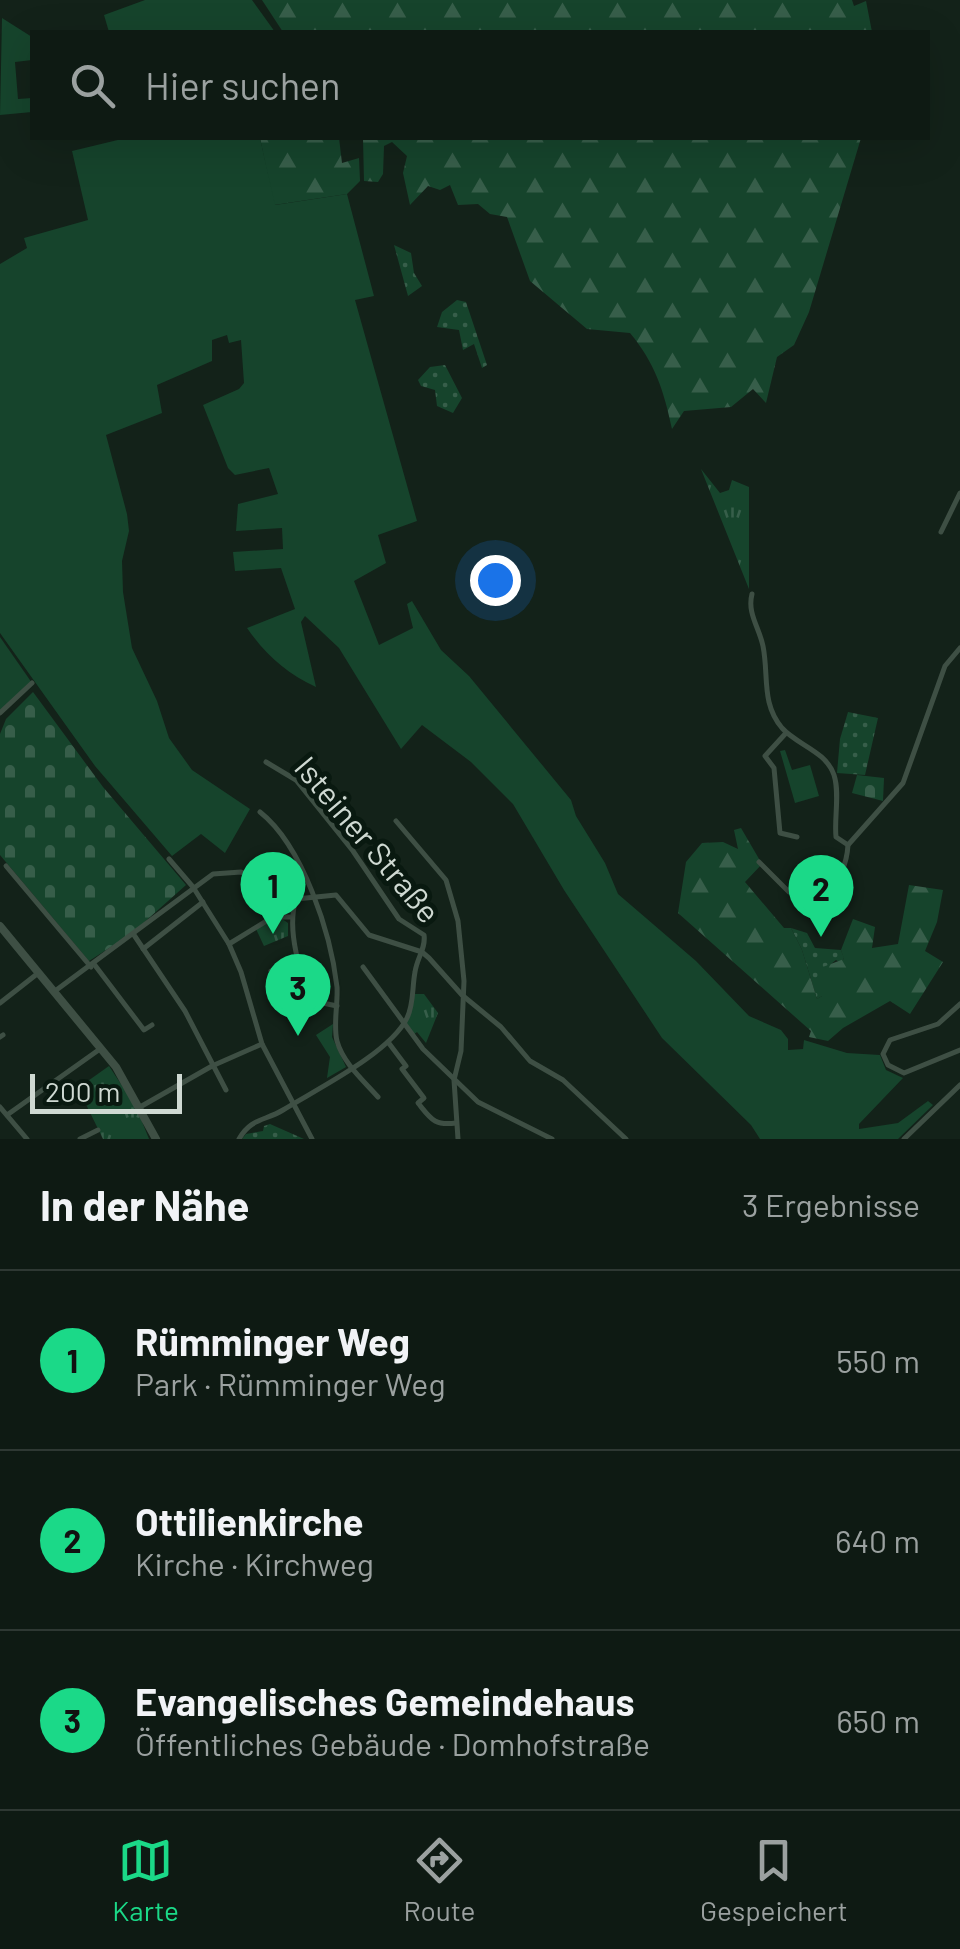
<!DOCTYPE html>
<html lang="de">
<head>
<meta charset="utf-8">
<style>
  body { margin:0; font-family:Barlow,sans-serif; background:#17231c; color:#f1f3f6 }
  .scale { position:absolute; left:30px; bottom:25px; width:152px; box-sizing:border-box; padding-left:10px; border:5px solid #cfd9d2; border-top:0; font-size:28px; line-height:35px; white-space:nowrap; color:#cfd9d2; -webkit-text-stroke:8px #091910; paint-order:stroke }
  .you { position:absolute; left:495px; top:580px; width:35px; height:35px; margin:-25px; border:8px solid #fff; border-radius:50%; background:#1a73e8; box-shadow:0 0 0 15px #1a73e833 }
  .badge { display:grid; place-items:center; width:65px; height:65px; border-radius:50%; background:#1bd988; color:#111; font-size:32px; font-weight:700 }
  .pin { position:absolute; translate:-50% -82px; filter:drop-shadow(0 2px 5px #0008) }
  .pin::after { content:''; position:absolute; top:52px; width:35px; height:30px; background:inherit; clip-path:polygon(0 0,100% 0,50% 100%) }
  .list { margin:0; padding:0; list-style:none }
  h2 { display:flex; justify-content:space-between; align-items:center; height:130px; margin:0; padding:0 40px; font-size:42px }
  h2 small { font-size:32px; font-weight:400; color:#9ba1a0 }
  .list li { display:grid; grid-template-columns:65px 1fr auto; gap:30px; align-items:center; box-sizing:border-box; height:180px; padding:0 40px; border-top:2px solid #2e3833 }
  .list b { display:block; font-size:38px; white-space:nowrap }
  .list p { margin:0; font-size:32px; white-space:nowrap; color:#9ba1a0 }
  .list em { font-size:32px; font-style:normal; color:#9ba1a0 }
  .icon { flex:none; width:55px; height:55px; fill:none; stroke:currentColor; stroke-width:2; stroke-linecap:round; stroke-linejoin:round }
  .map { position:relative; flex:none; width:960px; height:1139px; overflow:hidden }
  .search { position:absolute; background:#0e1a13; box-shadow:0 10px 40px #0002; left:30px; right:30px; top:30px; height:110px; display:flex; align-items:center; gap:25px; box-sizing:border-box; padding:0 35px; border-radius:0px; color:#9ba1a0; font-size:38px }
  .sheet { height:670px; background:#0e1a13 }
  nav { display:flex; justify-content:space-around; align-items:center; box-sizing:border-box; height:140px; border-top:2px solid #2e3833; background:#0e1a13; font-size:28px; color:#9ba1a0 }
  nav a { display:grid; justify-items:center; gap:5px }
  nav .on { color:#1bd988 }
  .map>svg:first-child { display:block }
  .grass { fill:url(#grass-dots) }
  .forest { fill:url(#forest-firs) }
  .cemetery { fill:url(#cemetery-stones) }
  .park { fill:url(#park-tufts) }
  .garden { fill:#16442c }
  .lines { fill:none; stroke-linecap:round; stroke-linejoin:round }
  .street { stroke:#3e4f44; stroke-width:5 }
  .secondary { stroke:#3e4f44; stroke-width:8 }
  .labels { text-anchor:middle; stroke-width:10; stroke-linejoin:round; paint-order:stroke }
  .street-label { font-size:32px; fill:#cfd9d2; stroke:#091910 }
</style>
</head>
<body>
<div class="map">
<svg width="960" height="1139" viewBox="0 0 960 1139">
  <defs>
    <pattern id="grass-dots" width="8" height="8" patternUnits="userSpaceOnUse" patternTransform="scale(2.5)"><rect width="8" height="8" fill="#16442c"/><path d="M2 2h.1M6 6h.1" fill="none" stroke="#375e4a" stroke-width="1.8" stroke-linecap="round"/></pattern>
    <pattern id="forest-firs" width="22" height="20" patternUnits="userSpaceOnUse" patternTransform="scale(2.5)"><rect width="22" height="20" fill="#16442c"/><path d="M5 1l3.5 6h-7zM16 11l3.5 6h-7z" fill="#375e4a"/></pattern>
    <pattern id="cemetery-stones" width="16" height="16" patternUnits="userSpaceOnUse" patternTransform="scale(2.5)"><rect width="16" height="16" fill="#16442c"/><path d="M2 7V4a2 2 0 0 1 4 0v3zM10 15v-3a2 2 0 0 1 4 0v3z" fill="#375e4a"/></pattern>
    <pattern id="park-tufts" width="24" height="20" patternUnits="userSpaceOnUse" patternTransform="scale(2.5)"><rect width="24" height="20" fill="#16442c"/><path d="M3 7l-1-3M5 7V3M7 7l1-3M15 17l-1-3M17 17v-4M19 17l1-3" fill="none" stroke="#375e4a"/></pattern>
  </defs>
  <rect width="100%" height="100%" fill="#132219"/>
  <g class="grass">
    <path d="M394,245L411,253L414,273L422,286L408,296Z"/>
    <path d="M457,300L466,302L487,365L482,368L474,344L463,350L459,330L437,327L442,312Z"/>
    <path d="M445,365L462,398L453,413L437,406L435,390L421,386L418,380L430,367Z"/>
    <path d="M848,712L878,718L865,775L837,773L840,739Z"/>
    <path d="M791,928L807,933L815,948L841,950L844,958L841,963L836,960C822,970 823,981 822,996L817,999L802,950Z"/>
    <path d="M270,1124L304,1139H242L246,1134L263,1131L264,1126Z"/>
  </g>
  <g class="forest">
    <path d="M262,0H852L854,6L866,1L872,32H283Z"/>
    <path d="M260,138H339L342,163L359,158L360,181L347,194L274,205Z"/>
    <path d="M363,138H861L809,312L794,345L777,357L766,403L753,389L731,407L684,411L672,429C664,391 655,363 630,333L587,329L530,281L507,217L490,214L478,204L458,205L450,185L440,190L428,186L410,205L403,173L407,156L392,142L384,146L383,174L378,182L364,181Z"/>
    <path d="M741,828L762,864L745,882L784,928H791L802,950L817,999L822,996L820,968L844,959L841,950L853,919L875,927L872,948L898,944L909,885L943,890L937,922L925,951L943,962L910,1014L890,1001L843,1028L828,1041L809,1037L811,1031L678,913L686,862L702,843L723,842L738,849L734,830Z"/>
  </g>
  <g class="cemetery">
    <path d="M33,692L103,787L186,885L131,934L89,961L0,855V734L6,719Z"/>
    <path d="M857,775L884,778L883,801L852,793Z"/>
  </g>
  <g class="park">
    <path d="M701,469L720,493L729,490L732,480L749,487V589Z"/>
    <path d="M282,919L288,923V936L264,946L256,929L271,920Z"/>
    <path d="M412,994H424L438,1013L426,1043L417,1032L413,1035L404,1024Z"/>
    <path d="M333,1024L332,1037L346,1067L327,1078L330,1057L316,1035Z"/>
    <path d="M109,1066L136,1107L149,1139H103L78,1088Z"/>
  </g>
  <g class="garden">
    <path d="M145,0H252L275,32H109L104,15Z"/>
    <path d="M2,18L32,37V60L15,62L18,99L32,98V112L0,115Z"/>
    <path d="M126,138H260L275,205L347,194L374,296L355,300L417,521L378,535L386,563L354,581L379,645L413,628L407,604L412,601L441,650L469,676L571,800L576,816L605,863L618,894L696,961L749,1016L781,1030L788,1039V1050L803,1049L804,1040L847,1053L880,1055L886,1070L903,1078L859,1124V1129L898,1123L928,1101L933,1105L898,1139H760L751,1125L662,1038L564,890L513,804L471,762L422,725L401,749L339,648L305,616L301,622L316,687C286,673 266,655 247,628L295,609L281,568L235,571L233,552L283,549L282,528L236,531L238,504L278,494L269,468L235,475L228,468L203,405L239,389L244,383L241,340L229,343L227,335L212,340V361L157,385L162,413L106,435L127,514L129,531L122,561L123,592L132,648L157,701L169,738L192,770L250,809L225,853L201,834L172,856L95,766L0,633V264L27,248L24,238L88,220L72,151Z"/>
    <path d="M0,637L32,683L0,713Z"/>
    <path d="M785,750L792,770L810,765L819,796L795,803L780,751Z"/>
  </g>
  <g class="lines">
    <g class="street">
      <path d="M941,532L960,493"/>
      <path d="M752,594C747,613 759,627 763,646C769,676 761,703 782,728C797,745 826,751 834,775C840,793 834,818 836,837L848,845"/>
      <path d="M0,713L32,683"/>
      <path d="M786,733L765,756L774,768L780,833L797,837"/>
      <path d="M260,812C303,846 331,934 337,987C338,1005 333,1025 337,1041C343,1063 364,1081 378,1097"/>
      <path d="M396,821L446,880L458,921L464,981L461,1051L454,1080L458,1139"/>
      <path d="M169,859L193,887L229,944L241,972L262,1044L312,1139"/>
      <path d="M759,862L789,892L825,893"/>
      <path d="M6,866L91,967"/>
      <path d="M296,899C287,927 298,980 318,1002L337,1006"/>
      <path d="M820,927L825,893C840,883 847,862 848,845L903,783L945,666L960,648"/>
      <path d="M134,935L185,1011L226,1090"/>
      <path d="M229,944L273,917H291"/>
      <path d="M143,949L203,902"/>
      <path d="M94,964L144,1030L152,1025"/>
      <path d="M363,967L423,1049L478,1102L552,1139"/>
      <path d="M277,986L271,971L300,962"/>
      <path d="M55,991L213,874L241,872L296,899L336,895L369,935L422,952L429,958L462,995L501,1027L530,1061L563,1080L626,1139"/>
      <path d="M0,1003L37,974"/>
      <path d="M960,1004L938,1024L890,1040L883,1054L888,1065L904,1073L960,1050"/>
      <path d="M0,1037L3,1035"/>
      <path d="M388,1042L406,1066L402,1069L424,1098L418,1103C431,1119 434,1126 456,1123"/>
      <path d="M0,1107L27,1139"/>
      <path d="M140,1107L212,1066L262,1044"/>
      <path d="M7,1115L100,1049"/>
      <path d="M80,1139L98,1130"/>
      <path d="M239,1139C251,1118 265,1121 283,1110C317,1089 390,1053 407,1018C414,1004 412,987 415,972C417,958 426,948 424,935L399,919L353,851L296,780L266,762"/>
      <path d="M904,1139L960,1085"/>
    </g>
    <path class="secondary" d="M0,926L116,1067L156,1139"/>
  </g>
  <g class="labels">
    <g class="street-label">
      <text transform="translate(367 840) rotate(50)" y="11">Isteiner Straße</text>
    </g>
  </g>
</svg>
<div class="scale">200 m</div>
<div class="you"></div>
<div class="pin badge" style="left:273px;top:934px">1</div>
<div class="pin badge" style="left:821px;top:937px">2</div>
<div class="pin badge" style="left:298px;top:1036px">3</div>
<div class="search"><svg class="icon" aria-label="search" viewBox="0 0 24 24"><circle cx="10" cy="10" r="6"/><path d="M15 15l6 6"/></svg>Hier suchen</div>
</div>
<section class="sheet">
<h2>In der Nähe<small>3 Ergebnisse</small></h2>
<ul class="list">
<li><span class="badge">1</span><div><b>Rümminger Weg</b><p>Park · Rümminger Weg</p></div><em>550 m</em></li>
<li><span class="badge">2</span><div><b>Ottilienkirche</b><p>Kirche · Kirchweg</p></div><em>640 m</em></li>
<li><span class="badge">3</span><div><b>Evangelisches Gemeindehaus</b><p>Öffentliches Gebäude · Domhofstraße</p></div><em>650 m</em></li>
</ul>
</section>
<nav>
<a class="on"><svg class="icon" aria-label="map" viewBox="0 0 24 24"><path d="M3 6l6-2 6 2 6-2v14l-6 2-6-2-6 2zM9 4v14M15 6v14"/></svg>Karte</a>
<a><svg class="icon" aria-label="directions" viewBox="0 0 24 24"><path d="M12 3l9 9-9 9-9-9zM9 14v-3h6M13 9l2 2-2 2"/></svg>Route</a>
<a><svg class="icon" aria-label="saved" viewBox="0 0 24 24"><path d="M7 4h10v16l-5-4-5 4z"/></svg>Gespeichert</a>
</nav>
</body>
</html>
